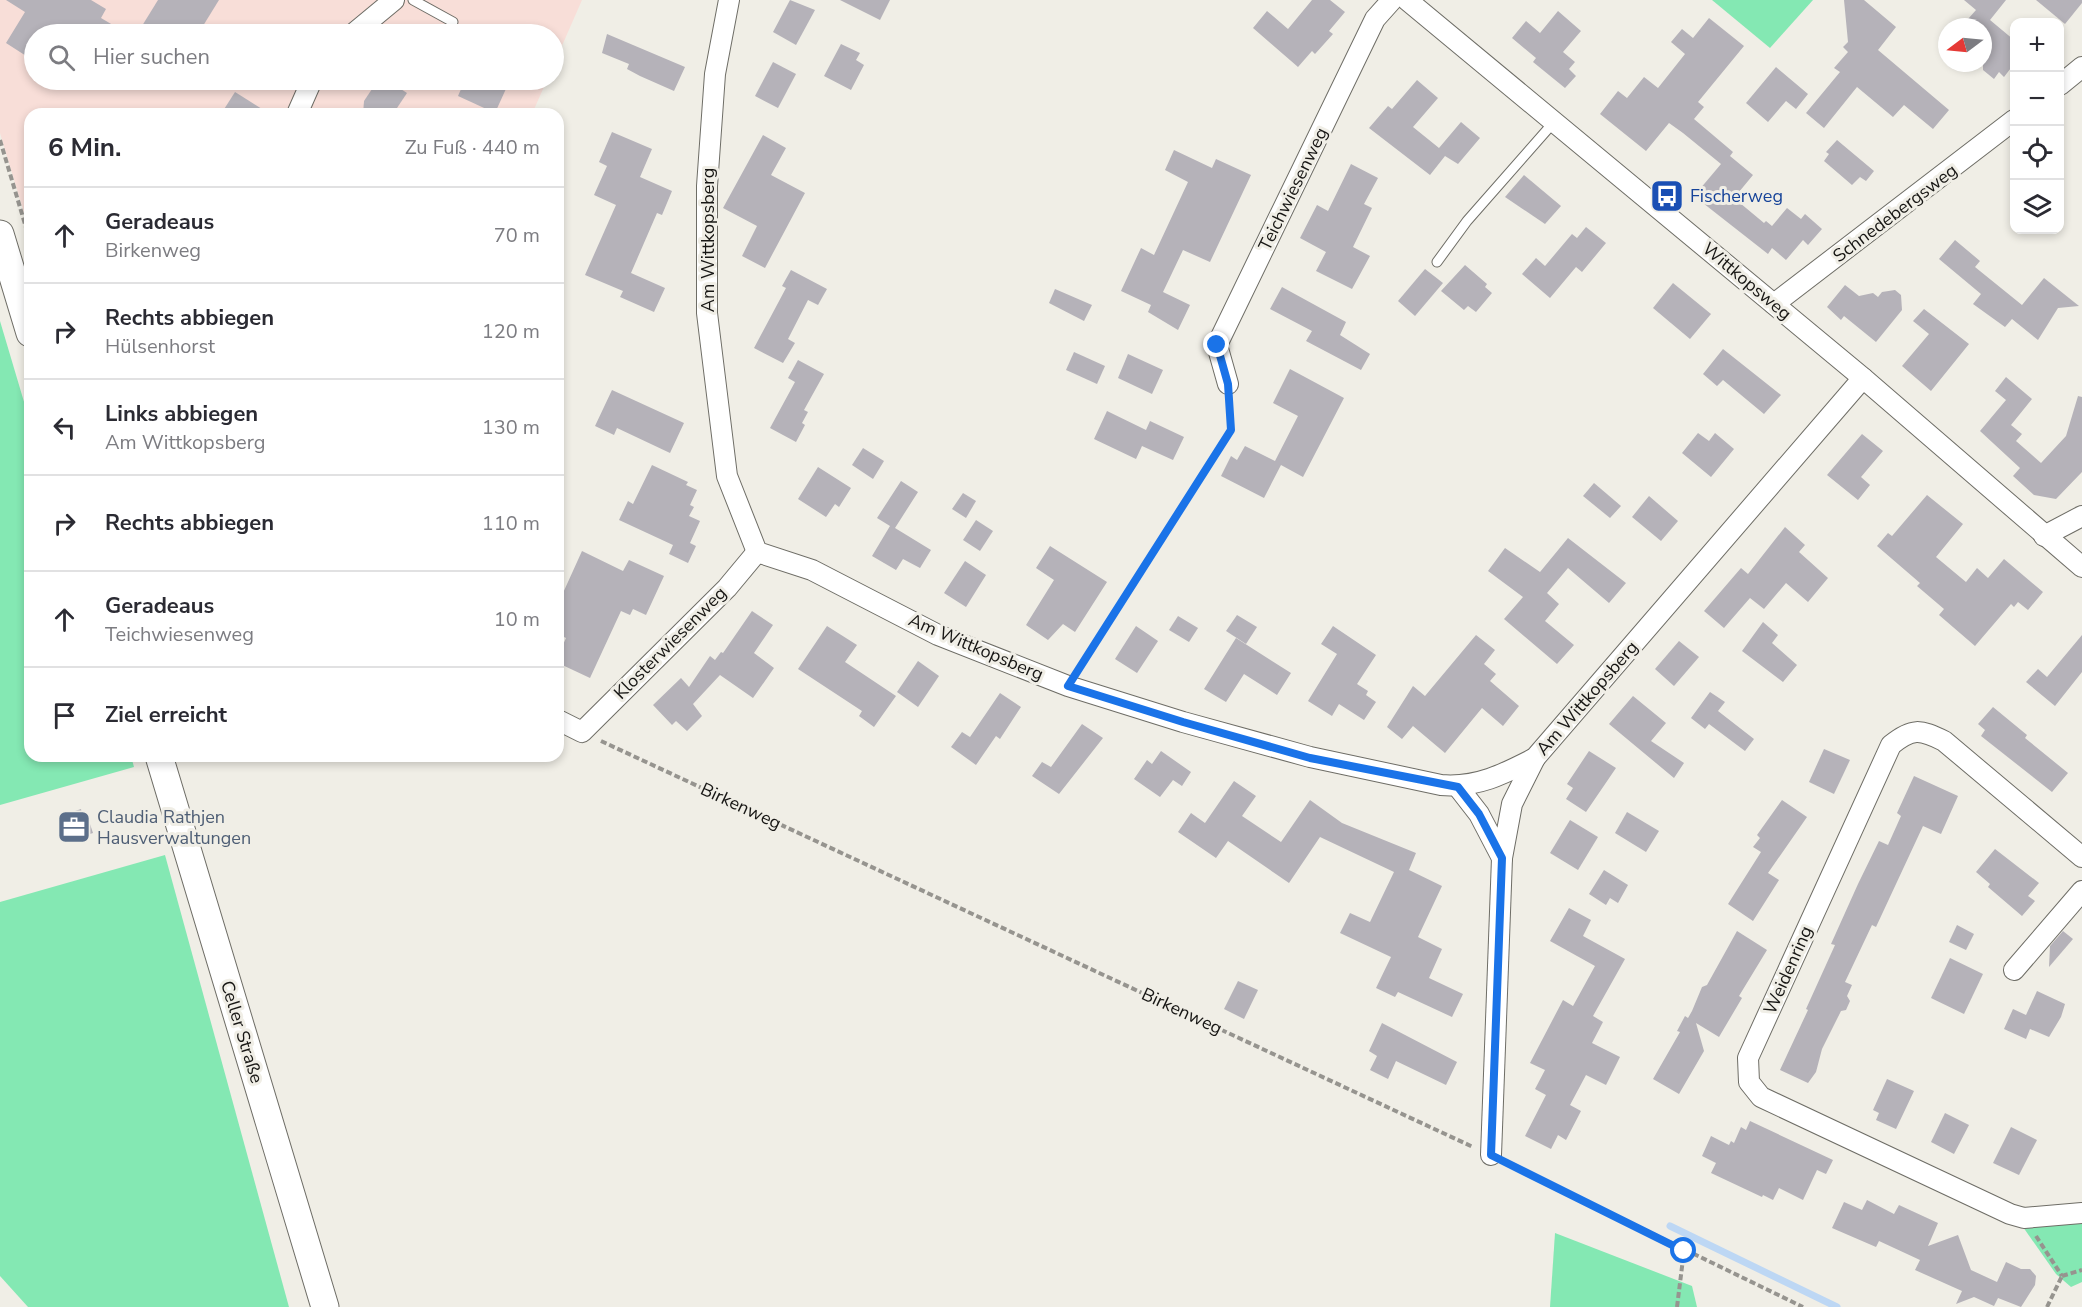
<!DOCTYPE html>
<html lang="de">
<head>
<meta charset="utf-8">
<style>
  body { margin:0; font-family:"Nunito Sans",sans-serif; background:#f7f7f7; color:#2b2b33 }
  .controls { position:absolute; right:18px; top:18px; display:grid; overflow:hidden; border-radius:12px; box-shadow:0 3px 9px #0003 }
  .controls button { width:54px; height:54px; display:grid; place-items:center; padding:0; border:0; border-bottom:2px solid #e1e1e2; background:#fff; color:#2b2b33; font:30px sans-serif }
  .compass { position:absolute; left:1938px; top:18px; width:54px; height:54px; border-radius:50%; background:#fff; box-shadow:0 3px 9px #0003; rotate:254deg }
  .stop { position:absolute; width:18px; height:18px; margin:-14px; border:4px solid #1a73e8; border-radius:50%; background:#fff }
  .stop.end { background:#1a73e8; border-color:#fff; box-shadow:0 2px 6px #0008 }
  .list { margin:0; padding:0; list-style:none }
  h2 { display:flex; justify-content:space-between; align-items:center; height:78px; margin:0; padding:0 24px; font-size:26px }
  h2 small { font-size:20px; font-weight:400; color:#7c7c81 }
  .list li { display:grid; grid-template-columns:39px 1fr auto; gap:18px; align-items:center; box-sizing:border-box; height:96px; padding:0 24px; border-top:2px solid #e1e1e2 }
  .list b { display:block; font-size:22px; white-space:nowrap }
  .list p { margin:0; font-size:20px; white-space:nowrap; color:#7c7c81 }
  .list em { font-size:20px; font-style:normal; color:#7c7c81 }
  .icon { flex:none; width:33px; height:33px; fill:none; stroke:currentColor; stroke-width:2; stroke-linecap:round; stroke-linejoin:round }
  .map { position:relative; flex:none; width:2082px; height:1307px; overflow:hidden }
  .search { position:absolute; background:#fff; box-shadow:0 3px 9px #0003; left:24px; top:24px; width:540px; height:66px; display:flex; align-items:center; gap:15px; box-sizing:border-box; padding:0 21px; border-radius:33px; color:#7c7c81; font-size:22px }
  .panel { position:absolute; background:#fff; box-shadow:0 3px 9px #0003; left:24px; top:108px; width:540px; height:654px; border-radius:18px }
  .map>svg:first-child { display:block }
  .commercial { fill:#f8ded8 }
  .green { fill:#84e8b3 }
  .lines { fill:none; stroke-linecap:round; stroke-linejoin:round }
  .stream { stroke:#bdd7f4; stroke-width:7 }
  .building { fill:#b5b2b9 }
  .lane-casing { stroke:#6e6d66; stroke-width:11 }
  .street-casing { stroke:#6e6d66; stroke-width:22 }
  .secondary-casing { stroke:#6e6d66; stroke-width:29 }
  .path { stroke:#96948f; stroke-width:4; stroke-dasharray:6 3; stroke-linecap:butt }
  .lane { stroke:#fff; stroke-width:9 }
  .street { stroke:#fff; stroke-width:20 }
  .secondary { stroke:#fff; stroke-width:27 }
  .route { stroke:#1a73e8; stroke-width:8 }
  .labels { text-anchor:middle; stroke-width:6; stroke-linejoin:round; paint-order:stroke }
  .street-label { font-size:18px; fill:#171614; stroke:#f0eee6 }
  .transit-label { font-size:18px; fill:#164399; stroke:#f0eee6; text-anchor:start }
  .service-label { font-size:18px; fill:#4e5e75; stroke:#f0eee6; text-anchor:start }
</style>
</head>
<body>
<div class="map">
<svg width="2082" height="1307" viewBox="0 0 2082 1307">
  <rect width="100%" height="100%" fill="#f0eee6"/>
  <path class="commercial" d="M0,0H582L554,64V34H34V80H547L532,114H30V233L0,133Z"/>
  <g class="green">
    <path d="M1712,0H1813L1770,48Z"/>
    <path d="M0,321L30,422V756H131L134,767L0,805Z"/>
    <path d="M165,855L289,1307H28L0,1276V902Z"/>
    <path d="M2076,1222L2082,1224V1282L2071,1287L2056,1274L2023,1227Z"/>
    <path d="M1555,1233L1692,1286L1697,1307H1550Z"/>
  </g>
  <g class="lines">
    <path class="stream" d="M1670,1226L1837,1307"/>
  </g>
  <g class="building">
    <path d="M6,0H91L106,9L101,18L128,34H34V61L6,43L25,12Z"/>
    <path d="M158,0H219L198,34H137Z"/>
    <path d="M790,0L815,10L796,45L773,32Z"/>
    <path d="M840,0H890L880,20Z"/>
    <path d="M1312,0H1330L1345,12L1329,31L1333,34L1315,54L1312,51L1298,67L1253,28L1267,11L1288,29Z"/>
    <path d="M1844,0H1864L1896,27L1878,50L1949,110L1933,129L1904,105L1893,117L1857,87L1824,128L1806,113L1840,72L1834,68L1848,52L1843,47L1848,42Z"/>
    <path d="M1964,0H2006L1990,20L2014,40V64L2004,77L1999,72L1994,79L1983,70V27H1961L1976,10Z"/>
    <path d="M2036,0H2082V3L2065,24Z"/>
    <path d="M1558,11L1581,31L1563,52L1575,62L1569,69L1576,76L1565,88L1533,62L1536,58L1512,38L1526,21L1540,33Z"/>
    <path d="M1709,18L1744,46L1698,102L1704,107L1694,119L1733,152L1730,156L1753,175L1734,198L1764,223L1766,221L1772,226L1787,208L1801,219L1805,214L1822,229L1808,245L1803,240L1786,260L1772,248L1768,254L1694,196L1721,164L1683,133L1669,123L1646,151L1600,114L1618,91L1627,98L1644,77L1658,88L1685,54L1671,42L1682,29L1693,38Z"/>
    <path d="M607,34L685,67L674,91L640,76L627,69L629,64L602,53Z"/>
    <path d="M841,44L860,53L856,60L864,65L851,90L824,76Z"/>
    <path d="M773,62L796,74L778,108L755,96Z"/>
    <path d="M1776,67L1808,94L1796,109L1786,101L1768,122L1746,103Z"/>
    <path d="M378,80H387L407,93L393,114H363L364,101Z"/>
    <path d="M465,80H510L495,113L458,96Z"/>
    <path d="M1417,80L1438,98L1413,127L1439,148L1461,122L1480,138L1458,164L1445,156L1430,175L1369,128L1388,106L1392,109Z"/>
    <path d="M235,92L243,97L270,114H221Z"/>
    <path d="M612,132L652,149L640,177L672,191L662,215L657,213L631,273L665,288L654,312L620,297L623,291L585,275L616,205L594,195L607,166L599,162Z"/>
    <path d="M763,135L786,148L771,175L805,193L765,268L742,256L757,226L723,208Z"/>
    <path d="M1837,140L1874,171L1866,181L1860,177L1852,185L1824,161L1829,154L1826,152Z"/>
    <path d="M1174,150L1212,168L1216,159L1251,175L1210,262L1183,250L1163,292L1190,305L1178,330L1148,312L1151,305L1121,291L1141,248L1154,255L1188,182L1165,170Z"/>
    <path d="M1351,164L1378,178L1364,204L1372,208L1353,247L1370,256L1352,289L1316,271L1326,252L1300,238L1317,205L1328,211Z"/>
    <path d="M1524,175L1561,206L1545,224L1505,197Z"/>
    <path d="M1586,227L1606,243L1582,272L1576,267L1550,298L1522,274L1536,258L1545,266L1572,234L1577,238Z"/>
    <path d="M1955,240L1980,261L1975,267L2022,305L2044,278L2079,306L2058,308L2038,340L2012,319L2005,327L1973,304L1981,294L1939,259Z"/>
    <path d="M1465,265L1487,284L1485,287L1492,293L1476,312L1468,306L1464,310L1441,291Z"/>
    <path d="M1425,269L1443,283L1415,316L1398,301Z"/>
    <path d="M791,270L827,289L818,305L808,300L788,339L795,343L783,363L754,348L786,288L782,286Z"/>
    <path d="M1673,283L1711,314L1690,339L1653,308Z"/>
    <path d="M1845,285L1859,296L1873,293L1878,297L1882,292L1895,290L1901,295L1902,310L1876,342L1844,316L1841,320L1827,307Z"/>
    <path d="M1282,287L1346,322L1340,335L1370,354L1361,370L1306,341L1312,331L1270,309Z"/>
    <path d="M1055,289L1092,305L1084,321L1049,303Z"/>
    <path d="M1924,309L1969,344L1931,391L1902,366L1929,334L1913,321Z"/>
    <path d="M1723,349L1781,395L1764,414L1723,380L1717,386L1703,374Z"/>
    <path d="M1074,352L1105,366L1097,384L1066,370Z"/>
    <path d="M1128,354L1163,370L1152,394L1118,378Z"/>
    <path d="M798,360L824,374L804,410L808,412L802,423L805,425L796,442L770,428L795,382L788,378Z"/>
    <path d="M1290,369L1344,398L1303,477L1281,465L1264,498L1221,476L1231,456L1237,460L1245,446L1275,461L1298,416L1273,403Z"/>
    <path d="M2006,377L2032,399L2011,425L2022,434L2016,441L2041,463L2066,436L2078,396L2082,397V472L2056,499L2034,495L2013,476L2020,468L1980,431L2006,400L1995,391Z"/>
    <path d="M612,390L684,423L670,453L617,428L614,435L595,426Z"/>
    <path d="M1107,411L1146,430L1150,421L1184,437L1173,460L1142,446L1136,459L1094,439Z"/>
    <path d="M1698,433L1709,441L1715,433L1734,449L1711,477L1682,453Z"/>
    <path d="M1862,434L1883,451L1861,477L1870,485L1858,500L1827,475Z"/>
    <path d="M863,448L884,461L873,479L852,465Z"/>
    <path d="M652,465L688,482L686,485L697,490L690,505L694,507L689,516L700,521L690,543L696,546L688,563L669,554L673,545L619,520L628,501L633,504Z"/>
    <path d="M818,467L851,488L839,507L835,504L826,517L798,499Z"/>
    <path d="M901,481L918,492L895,528L931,550L920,568L903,559L896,570L872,556L890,526L877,518Z"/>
    <path d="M1594,483L1621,506L1610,518L1583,496Z"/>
    <path d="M963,493L976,501L966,518L952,509Z"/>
    <path d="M1927,495L1963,524L1936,557L1966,582L1977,568L1988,578L2004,559L2043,592L2028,610L2018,602L2014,607L2011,604L1975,646L1939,615L1944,609L1917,586L1920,583L1877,546L1888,533L1892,536Z"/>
    <path d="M1649,496L1678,521L1661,541L1632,517Z"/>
    <path d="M976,520L993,531L980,551L963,540Z"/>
    <path d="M1785,527L1805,545L1799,552L1828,578L1808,602L1786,583L1764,609L1750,598L1724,628L1704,611L1741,568L1748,574Z"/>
    <path d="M1568,538L1626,583L1609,603L1568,568L1547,593L1559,604L1545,621L1574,645L1557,664L1504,619L1523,597L1488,571L1505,548L1540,572Z"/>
    <path d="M1050,546L1107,582L1075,632L1063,624L1048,640L1026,625L1054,580L1036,568Z"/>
    <path d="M582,551L623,571L629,560L664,576L646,615L633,609L630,615L621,611L590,678L558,663V656L566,638L558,634V604Z"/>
    <path d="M965,561L986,575L966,607L944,593Z"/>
    <path d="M752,611L773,625L754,653L774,668L753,698L720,675L693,704L702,716L687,731L676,721L672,725L653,705L681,678L689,687L710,656L715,660L721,652L723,653Z"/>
    <path d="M1237,615L1257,627L1246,644L1226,631Z"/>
    <path d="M1178,616L1198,628L1189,642L1169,630Z"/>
    <path d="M1763,622L1778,635L1772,643L1797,665L1783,682L1742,651Z"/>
    <path d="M827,626L857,645L845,662L896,696L874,727L859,716L862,711L798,669Z"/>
    <path d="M1136,626L1158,641L1137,673L1115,659Z"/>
    <path d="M1333,626L1376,655L1357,684L1368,691L1366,695L1376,702L1364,720L1339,704L1332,716L1308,701L1337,654L1321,644Z"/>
    <path d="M1476,635L1495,650L1484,664L1496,674L1490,681L1519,706L1503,726L1482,708L1445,753L1413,726L1402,739L1387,727L1413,686L1425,696Z"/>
    <path d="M2082,635V672L2055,706L2026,682L2038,669L2047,677Z"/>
    <path d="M1236,638L1291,673L1277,695L1244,674L1226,702L1204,689Z"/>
    <path d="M1679,641L1699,657L1674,686L1655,669Z"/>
    <path d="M918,661L939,676L918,707L897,692Z"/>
    <path d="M1710,692L1725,702L1718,711L1754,739L1745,751L1709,724L1705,729L1691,718Z"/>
    <path d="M1000,693L1021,707L1000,739L996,736L976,765L951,747L962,732L970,737Z"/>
    <path d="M1633,696L1666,723L1651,741L1684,763L1674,778L1609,724Z"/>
    <path d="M1993,707L2027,735L2025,738L2068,773L2052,792L1981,736L1985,730L1978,724Z"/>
    <path d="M1082,724L1103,738L1059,794L1032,776L1042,762L1051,767Z"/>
    <path d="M1824,749L1850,760L1834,794L1809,782Z"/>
    <path d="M1161,751L1191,772L1182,786L1173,780L1160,797L1134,779L1147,760L1152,764Z"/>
    <path d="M1589,751L1616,768L1586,812L1566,799L1573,788L1567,784Z"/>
    <path d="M1914,776L1958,796L1941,834L1923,826L1876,927L1872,925L1845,982L1852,985L1847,996L1850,1001L1846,1010L1841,1011L1822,1049L1816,1072L1808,1083L1780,1070L1808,1010L1806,1009L1835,945L1831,944L1858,884L1879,841L1888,845L1901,816L1897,813Z"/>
    <path d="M1234,781L1256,796L1242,816L1281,842L1310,800L1342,823L1416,853L1409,870L1442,886L1418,937L1442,949L1429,978L1463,994L1452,1017L1398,992L1395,997L1376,988L1391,957L1340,933L1350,913L1370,922L1394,872L1320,837L1289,883L1228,841L1216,858L1178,832L1191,813L1205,823Z"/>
    <path d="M1782,800L1807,817L1768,873L1779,880L1753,921L1728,904L1761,852L1753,847L1760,838L1757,835Z"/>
    <path d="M81,809L82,814L86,812L93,833L71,840L63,815Z"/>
    <path d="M1627,812L1659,831L1646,852L1615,833Z"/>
    <path d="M1570,820L1598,837L1578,870L1550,853Z"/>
    <path d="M1995,849L2039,883L2028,896L2035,901L2022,916L1988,887L1990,884L1976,872Z"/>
    <path d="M1604,870L1628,885L1618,903L1610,898L1606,905L1589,894Z"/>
    <path d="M1569,908L1591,920L1583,936L1625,959L1593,1016L1603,1022L1592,1043L1620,1057L1606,1085L1586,1075L1570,1105L1581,1111L1566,1140L1558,1135L1551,1149L1525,1136L1546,1095L1535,1089L1545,1070L1530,1063L1563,1000L1573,1006L1595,966L1550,941Z"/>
    <path d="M1957,925L1974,934L1966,950L1949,942Z"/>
    <path d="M1737,931L1767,950L1739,996L1742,998L1719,1037L1696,1023L1704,1051L1679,1094L1653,1079L1680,1032L1677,1031L1685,1016L1688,1018L1692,1011L1702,987L1707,985Z"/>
    <path d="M2063,931L2073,939L2049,967L2050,946Z"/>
    <path d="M1950,958L1983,974L1964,1014L1931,998Z"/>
    <path d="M1238,981L1258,990L1244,1019L1224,1009Z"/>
    <path d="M2037,991L2065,1004L2061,1017L2049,1037L2030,1029L2026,1039L2004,1029L2013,1009L2026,1015Z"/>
    <path d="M1382,1023L1457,1062L1446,1085L1396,1061L1388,1079L1370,1070L1377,1056L1369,1051Z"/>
    <path d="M1887,1079L1914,1091L1896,1129L1876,1120L1879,1113L1873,1110Z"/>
    <path d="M1945,1113L1969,1125L1954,1154L1931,1142Z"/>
    <path d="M1750,1121L1833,1160L1826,1174L1817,1170L1803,1200L1779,1188L1773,1200L1763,1195L1762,1197L1711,1173L1716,1163L1702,1156L1711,1136L1729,1145L1731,1141L1734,1143L1741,1127L1746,1130Z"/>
    <path d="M2011,1127L2037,1140L2019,1175L1993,1163Z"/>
    <path d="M1867,1200L1894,1214L1899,1205L1938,1223L1928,1246L1958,1235L1971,1270L1997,1282L2006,1262L2021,1269H2030L2036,1276L2035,1285L2021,1307L1998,1298L1994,1306L1974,1297L1956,1304L1962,1291L1915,1270L1920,1260L1879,1241L1876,1247L1832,1228L1844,1202L1862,1210Z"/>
  </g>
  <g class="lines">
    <defs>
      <g id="lane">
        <path d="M413,0L453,22"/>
        <path d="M1437,262L1467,221L1554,122"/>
      </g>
      <g id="street">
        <path d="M729,0L715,74L707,186V313L727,476L757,552L812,570L938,635L1068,686L1183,722L1310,757L1441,785C1477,788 1504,774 1535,758L1863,378"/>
        <path d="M1407,0L1863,378L2082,567"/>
        <path d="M353,34L394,0"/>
        <path d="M2060,85L2082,67"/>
        <path d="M297,114L312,80"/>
        <path d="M1774,304L2014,120"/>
        <path d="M1228,384L1217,345L1375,19L1392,0"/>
        <path d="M2044,536L2082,516"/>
        <path d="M558,720L582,732L727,588L757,552"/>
        <path d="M1458,787L1479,814L1502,858L1512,804L1535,758"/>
        <path d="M2082,857L1944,741C1920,729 1912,728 1891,745L1748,1058L1749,1082L1761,1097L2010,1214L2024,1218L2082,1213"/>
        <path d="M2014,970L2082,891"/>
        <path d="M1491,1155L1502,858"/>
      </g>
      <g id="secondary">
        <path d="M0,234L30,333"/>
        <path d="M159,756L325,1307"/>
      </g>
    </defs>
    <use href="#lane" class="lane-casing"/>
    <use href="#street" class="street-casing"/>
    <use href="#secondary" class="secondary-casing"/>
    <g class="path">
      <path d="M0,140L30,241"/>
      <path d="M1078,670L1231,430L1229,401"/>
      <path d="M601,741L1473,1147"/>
      <path d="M1507,1163L1803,1307"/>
      <path d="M2036,1236L2062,1276"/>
      <path d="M2062,1276L2082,1270"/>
      <path d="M1677,1307L1684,1251"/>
      <path d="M2047,1307L2062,1276"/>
    </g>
    <use href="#lane" class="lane"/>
    <use href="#street" class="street"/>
    <use href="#secondary" class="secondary"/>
  </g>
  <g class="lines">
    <path class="route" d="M1217,345L1228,384L1231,430L1068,686L1183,722L1310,758L1458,787L1479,814L1502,858L1491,1155L1684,1251"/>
  </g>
  <defs>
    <symbol id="bus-square" viewBox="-11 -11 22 22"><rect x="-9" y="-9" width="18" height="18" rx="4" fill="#1a4fb4" stroke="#f0eee6"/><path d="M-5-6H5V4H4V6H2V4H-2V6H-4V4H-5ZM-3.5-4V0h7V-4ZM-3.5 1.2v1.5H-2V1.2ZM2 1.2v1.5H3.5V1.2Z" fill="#fff"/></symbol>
    <symbol id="office-square" viewBox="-11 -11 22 22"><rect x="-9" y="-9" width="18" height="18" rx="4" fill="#5c6f8a" stroke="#f0eee6"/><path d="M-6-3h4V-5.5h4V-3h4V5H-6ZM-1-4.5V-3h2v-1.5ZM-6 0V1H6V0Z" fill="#fff"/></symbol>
  </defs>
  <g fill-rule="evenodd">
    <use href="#bus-square" x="1648" y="177" width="38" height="38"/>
    <use href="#office-square" x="55" y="808" width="38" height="38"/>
  </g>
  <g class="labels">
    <g class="street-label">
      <text transform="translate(1293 189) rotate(-64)" y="6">Teichwiesenweg</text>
      <text transform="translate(1895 213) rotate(-37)" y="6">Schnedebergsweg</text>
      <text transform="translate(708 240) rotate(-90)" y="6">Am Wittkopsberg</text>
      <text transform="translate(1747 281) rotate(40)" y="6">Wittkopsweg</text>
      <text transform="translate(670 643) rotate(-45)" y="6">Klosterwiesenweg</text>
      <text transform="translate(976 647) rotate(23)" y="6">Am Wittkopsberg</text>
      <text transform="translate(1587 698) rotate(-49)" y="6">Am Wittkopsberg</text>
      <text transform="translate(741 806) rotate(25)" y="6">Birkenweg</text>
      <text transform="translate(1788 970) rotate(-66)" y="6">Weidenring</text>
      <text transform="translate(1182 1011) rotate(25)" y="6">Birkenweg</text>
      <text transform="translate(242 1032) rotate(73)" y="6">Celler Straße</text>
    </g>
    <g class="transit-label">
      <text x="1690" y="202">Fischerweg</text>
    </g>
    <g class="service-label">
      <text x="97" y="823">Claudia Rathjen<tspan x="97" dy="21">Hausverwaltungen</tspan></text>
    </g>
  </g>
</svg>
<div class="controls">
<button>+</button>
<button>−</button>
<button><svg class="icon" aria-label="locate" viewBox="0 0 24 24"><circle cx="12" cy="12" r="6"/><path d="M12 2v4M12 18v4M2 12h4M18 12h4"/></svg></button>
<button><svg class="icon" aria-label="layers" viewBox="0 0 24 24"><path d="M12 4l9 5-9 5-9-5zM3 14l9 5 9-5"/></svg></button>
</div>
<svg class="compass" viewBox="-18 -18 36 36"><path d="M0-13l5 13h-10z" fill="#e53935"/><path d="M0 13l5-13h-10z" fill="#7c7c81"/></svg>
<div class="stop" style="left:1684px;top:1251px"></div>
<div class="stop end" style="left:1217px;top:345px"></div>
<div class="search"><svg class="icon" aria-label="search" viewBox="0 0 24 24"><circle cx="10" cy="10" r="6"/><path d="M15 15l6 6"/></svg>Hier suchen</div>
<section class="panel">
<h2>6 Min.<small>Zu Fuß · 440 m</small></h2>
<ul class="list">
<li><svg class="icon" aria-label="ahead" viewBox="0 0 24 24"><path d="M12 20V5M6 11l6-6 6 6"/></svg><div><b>Geradeaus</b><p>Birkenweg</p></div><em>70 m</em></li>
<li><svg class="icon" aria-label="right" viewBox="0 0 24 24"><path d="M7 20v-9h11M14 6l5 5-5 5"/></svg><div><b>Rechts abbiegen</b><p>Hülsenhorst</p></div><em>120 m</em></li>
<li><svg class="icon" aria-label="left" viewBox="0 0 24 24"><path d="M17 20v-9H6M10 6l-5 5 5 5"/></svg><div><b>Links abbiegen</b><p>Am Wittkopsberg</p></div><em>130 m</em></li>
<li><svg class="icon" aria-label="right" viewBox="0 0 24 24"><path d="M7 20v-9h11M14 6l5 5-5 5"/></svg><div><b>Rechts abbiegen</b></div><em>110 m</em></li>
<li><svg class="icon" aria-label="ahead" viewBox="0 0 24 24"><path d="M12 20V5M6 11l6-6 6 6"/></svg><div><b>Geradeaus</b><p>Teichwiesenweg</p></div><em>10 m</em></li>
<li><svg class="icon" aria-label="arrive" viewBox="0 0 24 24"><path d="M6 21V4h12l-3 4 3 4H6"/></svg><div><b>Ziel erreicht</b></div></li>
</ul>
</section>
</div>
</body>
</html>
